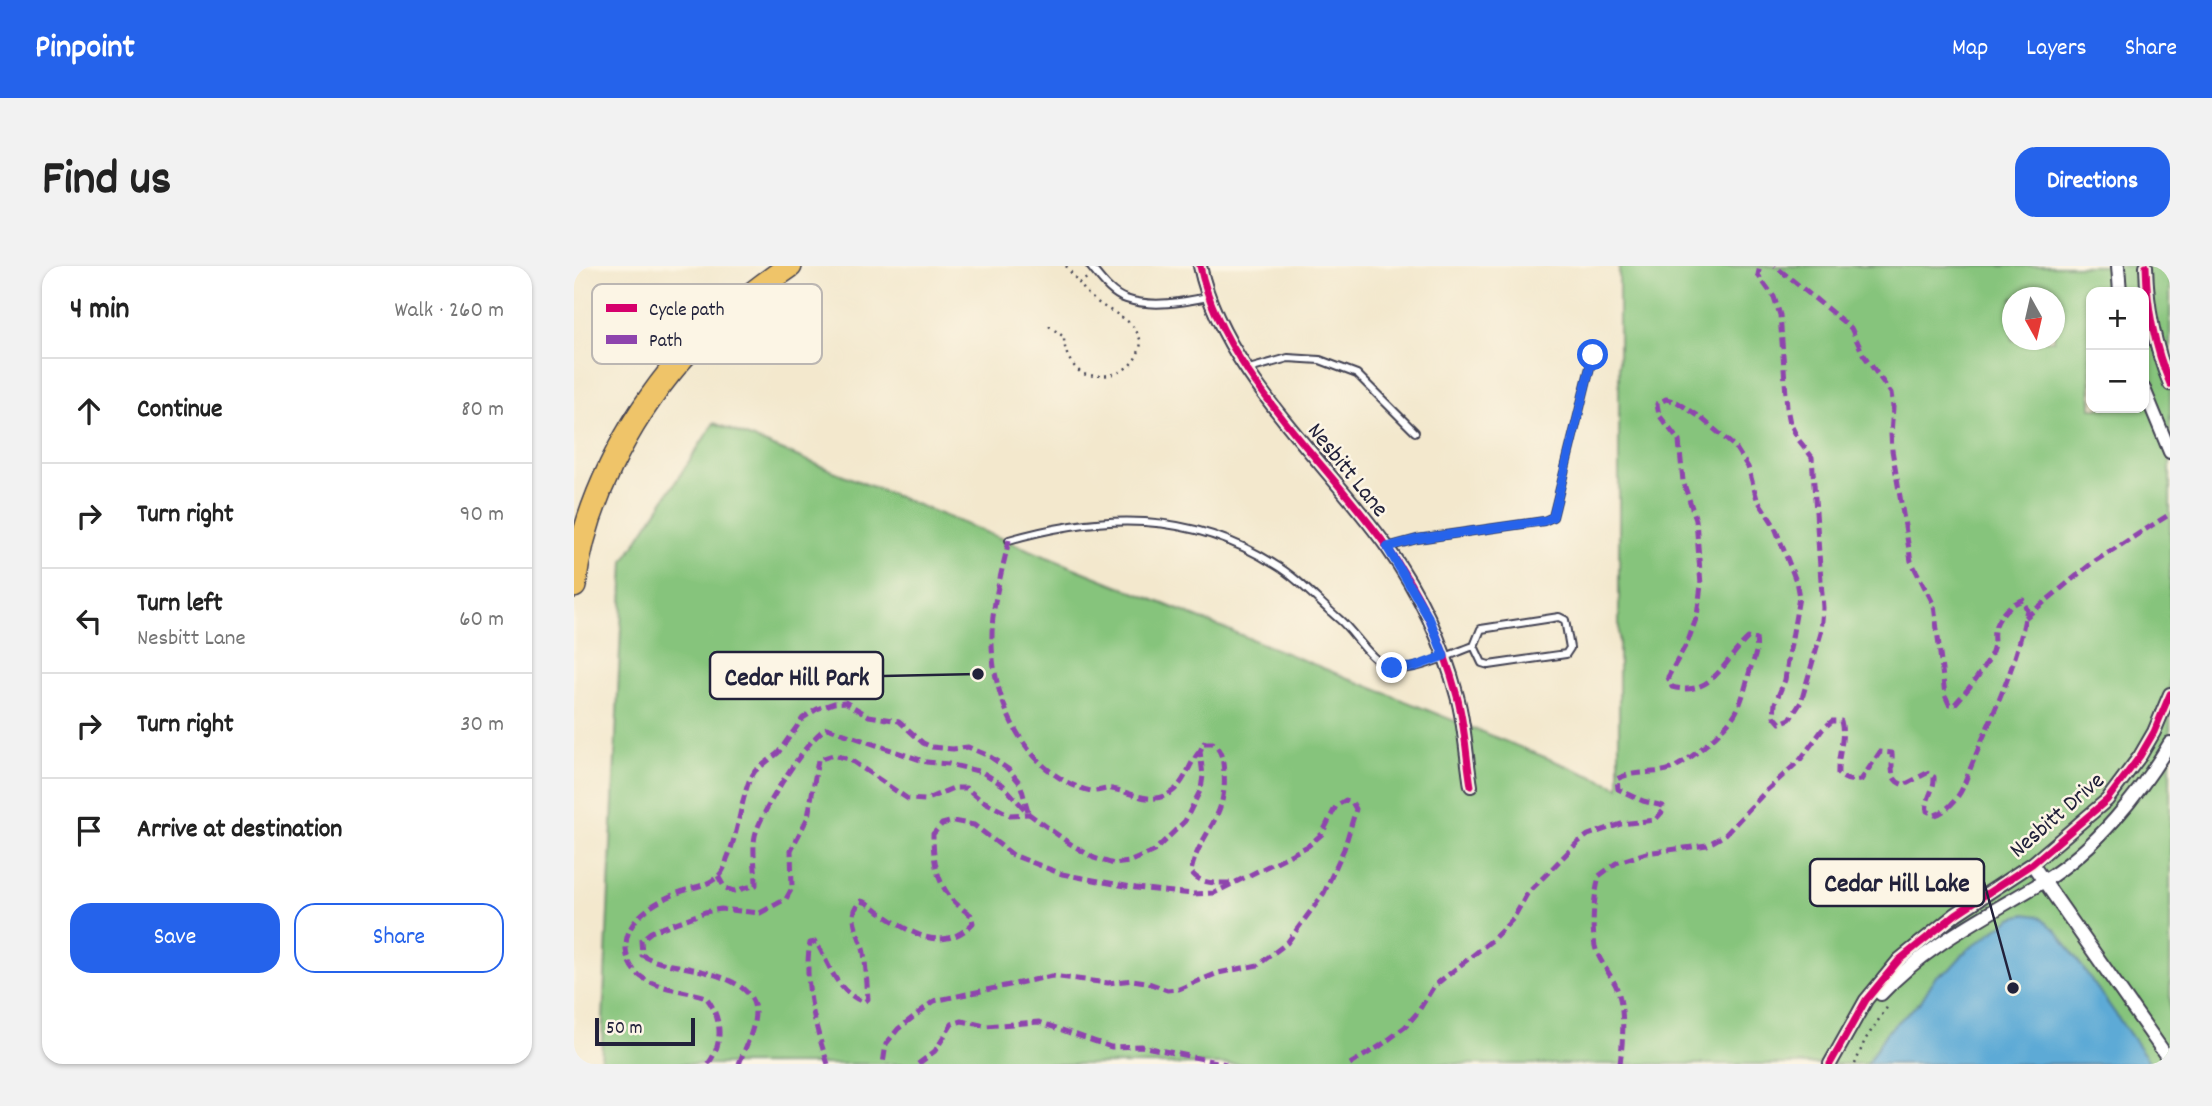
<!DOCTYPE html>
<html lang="en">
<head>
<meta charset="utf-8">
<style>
  body { margin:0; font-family:Dekko,sans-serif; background:#f2f2f2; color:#222 }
  .controls { position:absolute; right:21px; top:21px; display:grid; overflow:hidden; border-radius:14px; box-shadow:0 2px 5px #0004 }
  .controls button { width:63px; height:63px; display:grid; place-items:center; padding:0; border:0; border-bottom:2px solid #e0e0e0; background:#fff; color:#222; font:35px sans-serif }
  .compass { position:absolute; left:1428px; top:21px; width:63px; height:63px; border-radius:50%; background:#fff; box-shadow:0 2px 5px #0004; rotate:172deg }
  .scale { position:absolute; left:21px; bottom:18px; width:100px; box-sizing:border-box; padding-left:7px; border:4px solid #22223b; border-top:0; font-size:19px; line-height:24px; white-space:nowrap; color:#22223b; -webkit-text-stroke:5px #fcf5e5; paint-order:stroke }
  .stop { position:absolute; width:21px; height:21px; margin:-16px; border:5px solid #2563eb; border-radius:50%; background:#fff }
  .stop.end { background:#2563eb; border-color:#fff; box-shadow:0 2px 7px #0008 }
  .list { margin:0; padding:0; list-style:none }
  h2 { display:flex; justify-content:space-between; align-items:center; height:91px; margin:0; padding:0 28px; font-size:30px }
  h2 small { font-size:23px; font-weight:400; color:#767676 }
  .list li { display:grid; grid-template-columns:46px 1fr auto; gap:21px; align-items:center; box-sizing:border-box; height:105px; padding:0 28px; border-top:2px solid #e0e0e0 }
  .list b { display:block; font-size:26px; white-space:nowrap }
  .list p { margin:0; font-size:23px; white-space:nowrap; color:#767676 }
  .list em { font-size:23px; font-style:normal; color:#767676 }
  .actions { display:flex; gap:14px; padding:21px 28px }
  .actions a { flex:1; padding:16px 0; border:2px solid #2563eb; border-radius:21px; text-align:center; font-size:24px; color:#2563eb }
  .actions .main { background:#2563eb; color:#fff }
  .icon { flex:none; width:38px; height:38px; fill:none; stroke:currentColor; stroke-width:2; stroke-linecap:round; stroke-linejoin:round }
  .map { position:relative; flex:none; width:1596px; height:798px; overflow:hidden; border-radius:21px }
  header { display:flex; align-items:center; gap:42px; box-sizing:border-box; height:98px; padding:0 35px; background:#2563eb; color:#fff }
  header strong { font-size:33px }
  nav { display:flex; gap:38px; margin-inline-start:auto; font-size:24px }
  .intro { display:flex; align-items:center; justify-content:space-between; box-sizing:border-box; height:168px; padding:0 42px }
  h1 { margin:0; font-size:49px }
  .button { padding:18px 32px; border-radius:21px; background:#2563eb; color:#fff; font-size:24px; font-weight:700 }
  main { display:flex; gap:42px; padding:0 42px }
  aside { flex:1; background:#fff; border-radius:21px; box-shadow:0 2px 5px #0004 }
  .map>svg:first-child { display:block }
  .green { fill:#86c47b; stroke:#54735b; stroke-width:2; fill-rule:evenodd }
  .water { fill:#5daad6; stroke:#406688; stroke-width:2 }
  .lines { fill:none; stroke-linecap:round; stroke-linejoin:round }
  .lane-casing { stroke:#414051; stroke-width:10 }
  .street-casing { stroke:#414051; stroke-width:16 }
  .highway-casing { stroke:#414051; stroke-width:26 }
  .path { stroke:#414051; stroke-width:2.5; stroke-dasharray:2 5; stroke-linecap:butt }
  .lane { stroke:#fff; stroke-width:6 }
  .street { stroke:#fff; stroke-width:12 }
  .highway { stroke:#efc469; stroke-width:23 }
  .quiet { stroke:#8e44ad; stroke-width:5; stroke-dasharray:10 5; stroke-linecap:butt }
  .cycleway-casing { stroke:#fcf5e5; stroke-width:11 }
  .cycleway { stroke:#d6006c; stroke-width:7 }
  .route { stroke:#2563eb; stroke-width:9 }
  .labels { text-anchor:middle; stroke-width:5; stroke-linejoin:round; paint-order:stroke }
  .street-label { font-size:24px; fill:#22223b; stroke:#fcf5e5 }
  .key { fill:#fcf5e5; stroke:#bbb6b2; stroke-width:2 }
  .key-label { font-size:19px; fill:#22223b }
  .leader { fill:none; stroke:#22223b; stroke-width:2.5 }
  .callout-dot { fill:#22223b; stroke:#fcf5e5; stroke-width:2.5 }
  .callout { fill:#fcf5e5; stroke:#22223b; stroke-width:2.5 }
  .callout-label { font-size:26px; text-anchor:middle; font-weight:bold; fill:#22223b }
</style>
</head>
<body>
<header>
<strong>Pinpoint</strong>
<nav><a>Map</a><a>Layers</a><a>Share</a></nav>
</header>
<div class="intro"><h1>Find us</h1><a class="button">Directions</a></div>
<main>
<aside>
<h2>4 min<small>Walk · 260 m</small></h2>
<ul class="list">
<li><svg class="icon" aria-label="ahead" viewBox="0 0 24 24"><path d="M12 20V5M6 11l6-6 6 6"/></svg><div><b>Continue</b></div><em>80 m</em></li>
<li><svg class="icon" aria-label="right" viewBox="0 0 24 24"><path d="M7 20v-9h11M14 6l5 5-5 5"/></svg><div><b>Turn right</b></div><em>90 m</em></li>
<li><svg class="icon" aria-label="left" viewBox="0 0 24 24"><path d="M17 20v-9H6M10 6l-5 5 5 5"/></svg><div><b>Turn left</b><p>Nesbitt Lane</p></div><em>60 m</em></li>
<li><svg class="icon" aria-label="right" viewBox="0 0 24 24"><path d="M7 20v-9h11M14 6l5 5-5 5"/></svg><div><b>Turn right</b></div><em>30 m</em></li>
<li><svg class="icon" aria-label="arrive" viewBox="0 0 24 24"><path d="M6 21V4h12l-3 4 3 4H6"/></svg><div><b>Arrive at destination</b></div></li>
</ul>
<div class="actions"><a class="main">Save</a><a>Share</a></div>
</aside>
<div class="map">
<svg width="1596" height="798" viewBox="0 0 1596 798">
  <rect width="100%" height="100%" fill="#fcf5e5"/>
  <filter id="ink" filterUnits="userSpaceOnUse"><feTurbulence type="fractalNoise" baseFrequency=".0143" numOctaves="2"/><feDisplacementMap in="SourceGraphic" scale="14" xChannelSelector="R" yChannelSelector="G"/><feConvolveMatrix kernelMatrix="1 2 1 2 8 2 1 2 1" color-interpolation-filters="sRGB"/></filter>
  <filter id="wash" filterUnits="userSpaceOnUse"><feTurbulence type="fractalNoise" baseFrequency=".00686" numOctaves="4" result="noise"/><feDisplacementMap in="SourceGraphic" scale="28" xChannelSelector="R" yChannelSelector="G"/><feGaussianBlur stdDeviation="1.57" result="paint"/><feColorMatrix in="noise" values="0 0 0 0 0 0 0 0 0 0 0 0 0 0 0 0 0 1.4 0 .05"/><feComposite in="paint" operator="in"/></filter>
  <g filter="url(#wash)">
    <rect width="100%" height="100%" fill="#f3e8cd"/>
    <path class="green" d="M1045,0H1596V798H27L50,295L140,157L1045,521ZM1517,26H1570V142H1517ZM1438,32H1480V74H1438Z"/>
    <path class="water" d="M1451,648L1464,650L1482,664L1577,798H1293L1312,767L1347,735L1362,710L1375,704L1392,685L1438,652Z"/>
  </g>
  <g filter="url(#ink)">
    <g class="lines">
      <defs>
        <g id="lane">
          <path d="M516,0C526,12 537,28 552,33C578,42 609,36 634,31"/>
          <path d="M675,103L714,92L746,94L783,108L841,166"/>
          <path d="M435,274C528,247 616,245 700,298C724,312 744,335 765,353C782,367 796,397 819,402C840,407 879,387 900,380L908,397L915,399L992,388L996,382L991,354L985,351L907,363L900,380"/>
          <path d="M813,281L843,273L970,255L979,251L1019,89"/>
        </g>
        <g id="street">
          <path d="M626,0C648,105 752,195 813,281C845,326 869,377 883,430C891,459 892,490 897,520"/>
          <path d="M1544,0L1546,26"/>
          <path d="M1572,0C1573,42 1580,80 1596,118"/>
          <path d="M1570,123L1596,186"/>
          <path d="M1458,598L1596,795"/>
          <path d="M1307,728C1352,679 1414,649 1470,615C1522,582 1565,529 1596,477"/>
          <path d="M1256,798L1292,734L1325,694L1382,648L1458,598L1533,534L1566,490L1580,466L1596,428"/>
        </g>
        <path id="highway" d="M0,320C10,238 53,156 106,94C137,58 177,27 216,0"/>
      </defs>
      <use href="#lane" class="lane-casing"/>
      <use href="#street" class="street-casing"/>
      <use href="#highway" class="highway-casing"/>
      <g class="path">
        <path d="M492,0L505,17L513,12"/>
        <path d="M475,60L490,71C490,86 496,99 509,108C535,114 562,106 567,77C561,50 535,48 517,31C512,27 509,22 505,17"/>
        <path d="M1281,798L1291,774L1314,740"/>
      </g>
      <use href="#lane" class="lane"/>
      <use href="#street" class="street"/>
      <use href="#highway" class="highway"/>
      <g class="quiet">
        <path d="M435,274C428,306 418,337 418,369C416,431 451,510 517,525C524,526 531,522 538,523C558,526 578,541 599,525C612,515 615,497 626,485"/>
        <path d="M1451,352L1518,297L1596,248"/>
        <path d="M144,610L151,622L160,625L182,619C182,603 178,585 181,570C185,549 234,470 253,462L352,496L375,498L408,506L429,519L455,548L495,577L520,592L540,598L555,596L580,585L611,555L627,523L629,510L626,485L630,477H639C648,485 649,494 650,507C654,553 624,568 617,606C627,619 642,617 657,617"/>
        <path d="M134,798C150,777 148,752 132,731C102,721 55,723 52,683C50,652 84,634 109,625C122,620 138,619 147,607C150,604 152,597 153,593C164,567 166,540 175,515L181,505L204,487L229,452L243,443L260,437L271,436L295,450L325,455L349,477L358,481L379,483L394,481L415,490L434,503L446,517L454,545"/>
        <path d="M165,798C171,782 181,763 181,746C181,715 133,706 109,701C93,698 82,697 68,689L67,674L77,666L131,646L147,643L186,647L212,633L218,622L217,584L234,551L244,494L259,489L275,493L334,533L351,534L379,522H392L407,534L436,549L455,548"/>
        <path d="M254,798C241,761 229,716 236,677L242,676C256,699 262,726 290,736L294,733C293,718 292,702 290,687C287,670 271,650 287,635C297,637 301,643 310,649C339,669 371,687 399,657L397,649C366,630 359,603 359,568L368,558L379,555L400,559L439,589L488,608L562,622L618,628L640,627L734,580L748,568L762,540L772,534L778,536L782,543L770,583L750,627L713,677L684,699L644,707L605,723L593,724L572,716L559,714L534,717L478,710L360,735L324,763L312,778L309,798"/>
        <path d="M344,798L361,785L378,758L388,755L412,760L465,756L537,781L567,780L652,798"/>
        <path d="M776,798L806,780L831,761L844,746L860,720L917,675L939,653L953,628L1003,577L1014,569L1047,558L1081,554L1090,544L1089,540L1069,535L1044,523L1043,513C1062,503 1083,510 1101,501C1118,493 1153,462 1162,446C1169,433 1172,418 1176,404C1180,393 1184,385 1182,373L1174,372C1150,394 1138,432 1098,421L1094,411L1114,375L1123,350L1127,319L1122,254L1109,215L1105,175L1085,149L1083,138L1092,133L1103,136L1126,151L1161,181L1174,201L1183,233L1200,259L1222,315L1225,331L1213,401L1211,414L1201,437L1200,450L1206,457L1216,453L1227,436L1247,367L1249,342L1238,191L1224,173L1216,157L1213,142L1206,49L1200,31L1184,9L1186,0"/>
        <path d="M1046,798C1049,774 1052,741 1041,718C1035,706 1024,693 1021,680C1017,657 1020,633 1025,610L1042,597L1072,587L1133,579L1151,569L1192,525L1226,494L1248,464L1258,455H1267C1272,473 1263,490 1264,508C1272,515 1277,515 1287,514L1306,486L1318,487C1319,501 1314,514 1330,519L1353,507L1360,511C1361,524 1351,532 1353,545L1361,549C1373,546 1385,531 1390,519C1410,464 1440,411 1451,352L1453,344L1449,334C1435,338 1424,350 1420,365C1419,371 1421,377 1419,382C1415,399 1392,426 1381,438H1375L1371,429L1360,339L1337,295L1318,184L1317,168L1319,141L1317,127L1289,88L1277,62L1201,0"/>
      </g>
      <defs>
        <g id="cycleway">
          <path d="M626,0C648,105 752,195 813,281C845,326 869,377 883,430C891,459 892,490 897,520"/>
          <path d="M1572,0C1573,42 1580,80 1596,118"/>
          <path d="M1256,798L1292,734L1325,694L1382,648L1458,598L1533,534L1566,490L1580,466L1596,428"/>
        </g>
      </defs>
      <use href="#cycleway" class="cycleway-casing"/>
      <use href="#cycleway" class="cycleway"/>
    </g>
  </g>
  <g class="lines" filter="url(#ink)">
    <path class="route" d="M818,402L840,401L870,390L856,354L813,281L843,273L970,255L979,251L1019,89"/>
  </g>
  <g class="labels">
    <g class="street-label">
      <text transform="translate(775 203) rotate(51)" y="8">Nesbitt Lane</text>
      <text transform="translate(1482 548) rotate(-41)" y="8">Nesbitt Drive</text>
    </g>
  </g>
  <rect x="18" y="18" width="230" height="80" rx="10" class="key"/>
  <rect x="32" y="38" width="31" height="8" fill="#d6006c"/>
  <rect x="32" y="69" width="31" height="9" fill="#8e44ad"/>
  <g class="key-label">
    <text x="75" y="49">Cycle path</text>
    <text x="75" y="80">Path</text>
  </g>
  <path class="leader" d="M404 408L309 410M1439 722L1410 616"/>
  <g class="callout-dot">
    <circle cx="404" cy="408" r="7"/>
    <circle cx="1439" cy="722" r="7"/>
  </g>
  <g class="callout">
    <rect x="136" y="386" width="173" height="47" rx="7"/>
    <rect x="1236" y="593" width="174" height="47" rx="7"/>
  </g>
  <g class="callout-label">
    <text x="223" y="419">Cedar Hill Park</text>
    <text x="1323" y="625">Cedar Hill Lake</text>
  </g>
</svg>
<div class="controls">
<button>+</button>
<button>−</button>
</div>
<svg class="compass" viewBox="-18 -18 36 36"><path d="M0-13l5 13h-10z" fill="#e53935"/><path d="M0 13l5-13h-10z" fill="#767676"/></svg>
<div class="scale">50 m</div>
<div class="stop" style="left:1019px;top:89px"></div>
<div class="stop end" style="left:818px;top:402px"></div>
</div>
</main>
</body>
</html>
